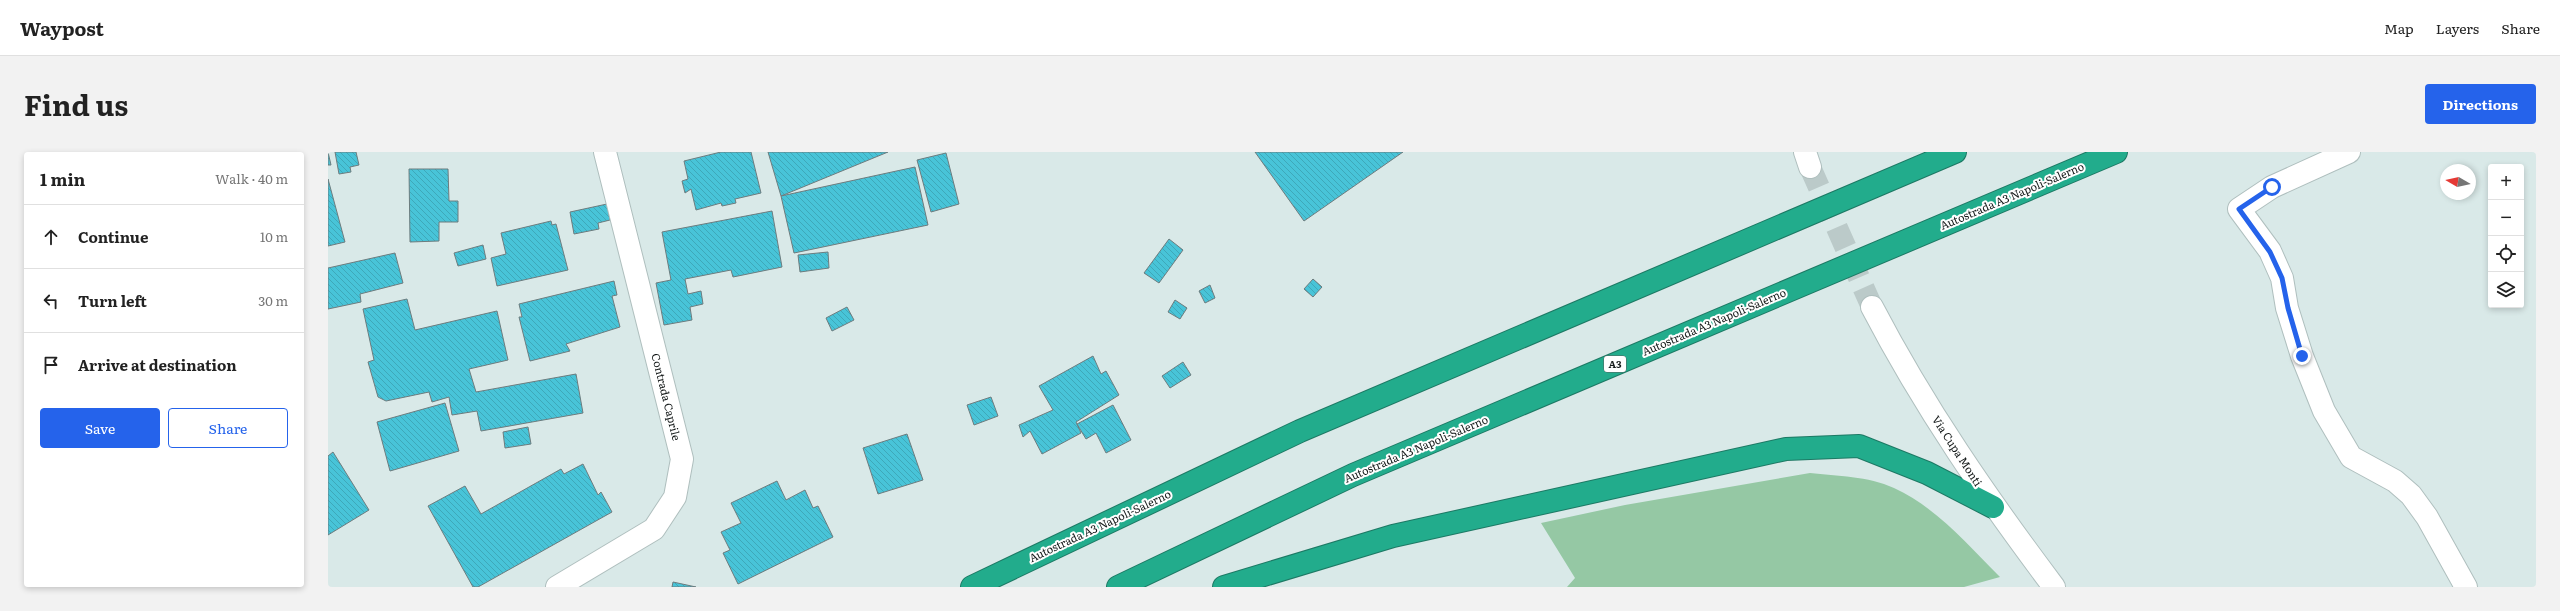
<!DOCTYPE html>
<html lang="en">
<head>
<meta charset="utf-8">
<style>
  body { margin:0; font-family:Literata,serif; background:#f2f2f2; color:#222 }
  .controls { position:absolute; right:12px; top:12px; display:grid; overflow:hidden; border-radius:4px; box-shadow:0 2px 6px #0003 }
  .controls button { width:36px; height:36px; display:grid; place-items:center; padding:0; border:0; border-bottom:1px solid #e0e0e0; background:#fff; color:#222; font:20px sans-serif }
  .compass { position:absolute; left:2112px; top:12px; width:36px; height:36px; border-radius:50%; background:#fff; box-shadow:0 2px 6px #0003; rotate:279deg }
  .stop { position:absolute; width:12px; height:12px; margin:-9px; border:3px solid #2563eb; border-radius:50%; background:#fff }
  .stop.end { background:#2563eb; border-color:#fff; box-shadow:0 1px 4px #0008 }
  .list { margin:0; padding:0; list-style:none }
  h2 { display:flex; justify-content:space-between; align-items:center; height:52px; margin:0; padding:0 16px; font-size:17px }
  h2 small { font-size:13px; font-weight:400; color:#767676 }
  .list li { display:grid; grid-template-columns:26px 1fr auto; gap:12px; align-items:center; box-sizing:border-box; height:64px; padding:0 16px; border-top:1px solid #e0e0e0 }
  .list b { display:block; font-size:15px; white-space:nowrap }
  .list em { font-size:13px; font-style:normal; color:#767676 }
  .actions { display:flex; gap:8px; padding:12px 16px }
  .actions a { flex:1; padding:9px 0; border:1px solid #2563eb; border-radius:4px; text-align:center; font-size:14px; color:#2563eb }
  .actions .main { background:#2563eb; color:#fff }
  .icon { flex:none; width:22px; height:22px; fill:none; stroke:currentColor; stroke-width:2; stroke-linecap:round; stroke-linejoin:round }
  .map { position:relative; flex:none; width:2208px; height:435px; overflow:hidden; border-radius:4px }
  header { display:flex; align-items:center; gap:24px; box-sizing:border-box; height:56px; padding:0 20px; background:#fff; border-bottom:1px solid #e0e0e0 }
  header strong { font-size:19px }
  nav { display:flex; gap:22px; margin-inline-start:auto; font-size:14px }
  .intro { display:flex; align-items:center; justify-content:space-between; box-sizing:border-box; height:96px; padding:0 24px }
  h1 { margin:0; font-size:28px }
  .button { padding:10px 18px; border-radius:4px; background:#2563eb; color:#fff; font-size:14px; font-weight:700 }
  main { display:flex; gap:24px; padding:0 24px }
  aside { flex:1; background:#fff; border-radius:4px; box-shadow:0 2px 6px #0003 }
  .map>svg:first-child { display:block }
  .green { fill:#95c8a4 }
  .building { fill:url(#building-back-hatch); stroke:#6d7c7e }
  .lines { fill:none; stroke-linecap:round; stroke-linejoin:round }
  .minor-tunnel { stroke:#bbcac9; stroke-width:22; stroke-dasharray:22 11; stroke-linecap:butt }
  .minor-casing { stroke:#afbfbe; stroke-width:24 }
  .highway-casing { stroke:#1d7964; stroke-width:24 }
  .minor { stroke:#fff; stroke-width:22 }
  .highway { stroke:#22ac8c; stroke-width:22 }
  .route { stroke:#2563eb; stroke-width:5 }
  .labels { text-anchor:middle; stroke-width:4; stroke-linejoin:round; paint-order:stroke }
  .shield { fill:#fff; stroke:#5a5e5e; stroke-width:1 }
  .shield-label { font-size:10px; font-weight:bold; fill:#141919 }
  .street-label { font-size:11px; fill:#141919; stroke:#fff }
</style>
</head>
<body>
<header>
<strong>Waypost</strong>
<nav><a>Map</a><a>Layers</a><a>Share</a></nav>
</header>
<div class="intro"><h1>Find us</h1><a class="button">Directions</a></div>
<main>
<aside>
<h2>1 min<small>Walk · 40 m</small></h2>
<ul class="list">
<li><svg class="icon" aria-label="ahead" viewBox="0 0 24 24"><path d="M12 20V5M6 11l6-6 6 6"/></svg><div><b>Continue</b></div><em>10 m</em></li>
<li><svg class="icon" aria-label="left" viewBox="0 0 24 24"><path d="M17 20v-9H6M10 6l-5 5 5 5"/></svg><div><b>Turn left</b></div><em>30 m</em></li>
<li><svg class="icon" aria-label="arrive" viewBox="0 0 24 24"><path d="M6 21V4h12l-3 4 3 4H6"/></svg><div><b>Arrive at destination</b></div></li>
</ul>
<div class="actions"><a class="main">Save</a><a>Share</a></div>
</aside>
<div class="map">
<svg width="2208" height="435" viewBox="0 0 2208 435">
  <defs>
    <pattern id="building-back-hatch" width="6" height="6" patternUnits="userSpaceOnUse"><rect width="6" height="6" fill="#48c4d8"/><path d="M-1 5l2 2M0 0l6 6M5-1l2 2" fill="none" stroke="#3ea8b9"/></pattern>
  </defs>
  <rect width="100%" height="100%" fill="#d9e9e8"/>
  <path class="green" d="M1482,321C1509,324 1540,324 1566,336C1609,356 1639,392 1672,425L1636,435H1239L1247,426L1213,371L1297,353Z"/>
  <g class="building">
    <path d="M0,0L3,13H0Z"/>
    <path d="M7,0H28L31,13L22,15L23,20L11,22Z"/>
    <path d="M393,0H423L433,41L407,47L408,51L394,54L393,51L368,58L363,37L357,41L354,29L360,27L356,9Z"/>
    <path d="M440,0H560L453,44Z"/>
    <path d="M927,0H1075L976,69Z"/>
    <path d="M618,1L631,52L603,60L589,8Z"/>
    <path d="M587,15L600,73L466,101L453,44Z"/>
    <path d="M81,17H120L121,49H130V70H111V89L82,90Z"/>
    <path d="M0,27L17,90L0,94Z"/>
    <path d="M279,52L282,68L270,71L271,77L246,82L242,60Z"/>
    <path d="M444,59L454,115L405,125L403,118L357,127L360,142L373,139L375,152L362,155L364,168L336,173L328,131L343,128L334,80Z"/>
    <path d="M223,69L224,73L228,72L240,118L169,134L163,106L178,102L173,81Z"/>
    <path d="M841,87L855,98L831,131L816,121Z"/>
    <path d="M155,93L158,107L130,114L126,101Z"/>
    <path d="M500,100L501,116L472,120L470,103Z"/>
    <path d="M67,101L75,131L32,142L33,150L0,157V116Z"/>
    <path d="M985,127L994,135L985,145L976,137Z"/>
    <path d="M286,129L289,143L284,144L292,175L238,192L242,199L202,209L191,165H194L191,152Z"/>
    <path d="M882,133L887,146L877,151L871,139Z"/>
    <path d="M79,147L87,178L169,159L180,208L141,217L148,240L248,222L255,261L153,279L149,259L124,263L121,245L104,250L101,240L58,249L50,245L40,210L46,208L35,157Z"/>
    <path d="M847,148L859,156L852,167L840,160Z"/>
    <path d="M519,155L526,168L504,179L498,166Z"/>
    <path d="M765,204L773,222L778,219L791,243L748,270L753,281L714,302L702,279L695,285L691,273L725,258L711,234Z"/>
    <path d="M855,210L863,223L842,236L834,224Z"/>
    <path d="M663,245L670,264L646,273L639,253Z"/>
    <path d="M117,251L131,299L62,319L49,270Z"/>
    <path d="M785,253L803,288L778,301L768,281L758,287L749,272Z"/>
    <path d="M200,275L203,292L177,296L175,280Z"/>
    <path d="M579,282L595,328L550,342L535,296Z"/>
    <path d="M5,300L41,358L0,383V304Z"/>
    <path d="M255,312L270,343L273,340L284,360L150,435H145L100,354L137,334L153,362L233,317L236,322Z"/>
    <path d="M449,329L458,348L477,338L485,356L490,354L505,385L410,432L395,401L402,398L393,380L413,371L403,351Z"/>
    <path d="M345,430L368,435H344Z"/>
  </g>
  <g class="lines">
    <path class="minor-tunnel" d="M1482,15L1544,155"/>
    <defs>
      <g id="minor">
        <path d="M1477,0L1482,15"/>
        <path d="M2021,0L1944,35L1911,57L1942,99L1954,126L1959,156L1974,204L1996,259L2023,305L2067,329L2083,343L2099,365L2138,435"/>
        <path d="M1544,155C1596,255 1659,346 1726,435"/>
        <path d="M229,435L326,377L347,345L354,307L277,0"/>
      </g>
      <g id="highway">
        <path d="M644,435L972,279L1627,0"/>
        <path d="M790,435L1025,323L1788,0"/>
        <path d="M896,435L1065,384L1458,297L1531,294L1599,321L1665,355"/>
      </g>
    </defs>
    <use href="#minor" class="minor-casing"/>
    <use href="#highway" class="highway-casing"/>
    <use href="#minor" class="minor"/>
    <use href="#highway" class="highway"/>
  </g>
  <g class="lines">
    <path class="route" d="M1944,35L1911,57L1942,100L1954,126L1960,156L1974,204"/>
  </g>
  <g class="labels">
    <rect class="shield" x="1276" y="204" width="22" height="16" rx="3"/>
    <g class="shield-label">
      <text x="1287" y="216">A3</text>
    </g>
    <g class="street-label">
      <text transform="translate(1684 44) rotate(-23)" y="4">Autostrada A3 Napoli-Salerno</text>
      <text transform="translate(1386 170) rotate(-23)" y="4">Autostrada A3 Napoli-Salerno</text>
      <text transform="translate(338 245) rotate(76)" y="4">Contrada Caprile</text>
      <text transform="translate(1088 297) rotate(-23)" y="4">Autostrada A3 Napoli-Salerno</text>
      <text transform="translate(1629 299) rotate(57)" y="4">Via Cupa Monti</text>
      <text transform="translate(772 374) rotate(-25)" y="4">Autostrada A3 Napoli-Salerno</text>
    </g>
  </g>
</svg>
<div class="controls">
<button>+</button>
<button>−</button>
<button><svg class="icon" aria-label="locate" viewBox="0 0 24 24"><circle cx="12" cy="12" r="6"/><path d="M12 2v4M12 18v4M2 12h4M18 12h4"/></svg></button>
<button><svg class="icon" aria-label="layers" viewBox="0 0 24 24"><path d="M12 4l9 5-9 5-9-5zM3 14l9 5 9-5"/></svg></button>
</div>
<svg class="compass" viewBox="-18 -18 36 36"><path d="M0-13l5 13h-10z" fill="#e53935"/><path d="M0 13l5-13h-10z" fill="#767676"/></svg>
<div class="stop" style="left:1944px;top:35px"></div>
<div class="stop end" style="left:1974px;top:204px"></div>
</div>
</main>
</body>
</html>
